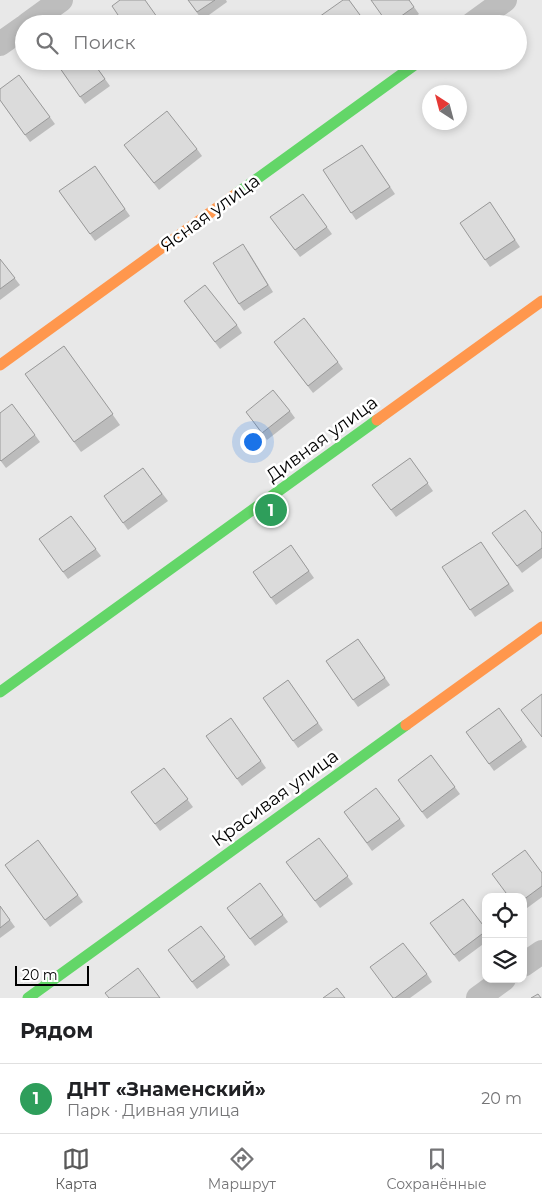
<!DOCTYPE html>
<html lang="ru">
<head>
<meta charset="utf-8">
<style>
  body { margin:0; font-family:Montserrat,sans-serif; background:#f2f2f2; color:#202124 }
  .controls { position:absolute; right:15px; bottom:15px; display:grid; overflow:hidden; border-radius:10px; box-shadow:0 2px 8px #0003 }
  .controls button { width:45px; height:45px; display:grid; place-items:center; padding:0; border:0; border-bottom:1px solid #e0e0e0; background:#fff; color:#202124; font:25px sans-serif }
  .compass { position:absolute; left:422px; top:85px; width:45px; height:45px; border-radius:50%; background:#fff; box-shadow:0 2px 8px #0003; rotate:324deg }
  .scale { position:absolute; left:15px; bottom:12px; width:74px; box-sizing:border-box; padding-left:5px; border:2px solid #000; border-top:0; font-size:14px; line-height:18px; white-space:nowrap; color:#000; -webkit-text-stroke:4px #fff; paint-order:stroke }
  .you { position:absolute; left:252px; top:441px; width:18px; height:18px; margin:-12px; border:4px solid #fff; border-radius:50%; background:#1a73e8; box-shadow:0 0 0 8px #1a73e833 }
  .badge { display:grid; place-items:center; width:32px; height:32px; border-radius:50%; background:#595959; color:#fff; font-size:16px; font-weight:700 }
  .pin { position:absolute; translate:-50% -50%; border:2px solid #fff; box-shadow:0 1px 5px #0006 }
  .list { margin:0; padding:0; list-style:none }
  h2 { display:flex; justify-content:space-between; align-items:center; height:65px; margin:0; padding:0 20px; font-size:21px }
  h2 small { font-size:16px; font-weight:400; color:#757577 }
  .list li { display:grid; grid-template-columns:32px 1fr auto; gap:15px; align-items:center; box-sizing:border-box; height:70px; padding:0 20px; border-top:1px solid #e0e0e0 }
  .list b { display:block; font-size:19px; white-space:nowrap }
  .list p { margin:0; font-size:16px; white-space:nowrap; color:#757577 }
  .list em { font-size:16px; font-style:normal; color:#757577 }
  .icon { flex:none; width:28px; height:28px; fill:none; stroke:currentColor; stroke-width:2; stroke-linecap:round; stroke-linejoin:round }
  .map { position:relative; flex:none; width:542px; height:998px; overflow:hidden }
  .search { position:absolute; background:#fff; box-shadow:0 2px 8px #0003; left:15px; right:15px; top:15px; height:55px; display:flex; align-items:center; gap:12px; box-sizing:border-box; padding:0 18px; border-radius:28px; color:#757577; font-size:19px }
  .sheet { height:135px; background:#fff }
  nav { display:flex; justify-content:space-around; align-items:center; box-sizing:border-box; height:70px; border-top:1px solid #e0e0e0; background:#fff; font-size:14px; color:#757577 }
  nav a { display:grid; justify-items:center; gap:2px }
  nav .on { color:#595959 }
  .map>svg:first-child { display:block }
  .green { fill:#e8e8e8; fill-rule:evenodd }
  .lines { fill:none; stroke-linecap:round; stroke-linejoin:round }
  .street { stroke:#bdbdbd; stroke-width:24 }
  .fast { stroke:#63d668; stroke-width:11 }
  .slow { stroke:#ff974d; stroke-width:11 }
  .wall { fill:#bcbcbc }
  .building { fill:#dbdbdb; stroke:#999 }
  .labels { text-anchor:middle; stroke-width:5; stroke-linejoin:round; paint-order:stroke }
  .street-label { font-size:18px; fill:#000; stroke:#fff }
</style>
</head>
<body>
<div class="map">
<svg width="542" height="998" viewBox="0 0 542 998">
  <rect width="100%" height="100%" fill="#fff"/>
  <path class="green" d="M0,0H542V998H0ZM24,24H518V61H24ZM430,92H460V122H430ZM486,897H523V979H486Z"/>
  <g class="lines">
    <g class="street">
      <path d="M28,24L61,0"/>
      <path d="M472,24L505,0"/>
      <path d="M0,44L24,27"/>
      <path d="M523,965L542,952"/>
      <path d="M478,998L504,979"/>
    </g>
    <g class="fast">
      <path d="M236,194L420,61"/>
      <path d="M0,692L377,420"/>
      <path d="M28,998L406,725"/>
    </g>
    <g class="slow">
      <path d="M0,365L236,194"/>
      <path d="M377,420L542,301"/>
      <path d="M406,725L542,627"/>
    </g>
  </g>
  <g class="wall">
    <path d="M188,0H226L227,2L202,20Z"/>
    <path d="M349,0L365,22L362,24H309Z"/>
    <path d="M414,7L419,14L406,24H388Z"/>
    <path d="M55,61H92L110,86L85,104Z"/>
    <path d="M19,75L55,124L30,142L0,100Z"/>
    <path d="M124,145L197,149L202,156L159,190Z"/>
    <path d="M362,145L395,194L356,220L323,170Z"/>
    <path d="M95,166L130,216L95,241L59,191Z"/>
    <path d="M303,194L332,234L300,257L270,217Z"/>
    <path d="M490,202L520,247L490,267L460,223Z"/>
    <path d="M248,251L273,292L244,311L239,304Z"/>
    <path d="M0,259L20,285L0,300Z"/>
    <path d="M184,301L237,325L242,333L220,349Z"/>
    <path d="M274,342L338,362L343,369L313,393Z"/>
    <path d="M64,346L120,425L81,452L25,374Z"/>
    <path d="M290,411L295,418L267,440L246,412Z"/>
    <path d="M35,435L40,442L6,468L0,460Z"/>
    <path d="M410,458L433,491L396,517L372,485Z"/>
    <path d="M143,468L168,501L128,530L104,496Z"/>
    <path d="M71,516L101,556L68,579L39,539Z"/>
    <path d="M492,533H542V558L522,573Z"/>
    <path d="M481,542L514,591L475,617L442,567Z"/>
    <path d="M291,545L314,578L276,605L253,572Z"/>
    <path d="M358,639L390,685L358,707L326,661Z"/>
    <path d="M288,680L323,730L298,748L263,698Z"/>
    <path d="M499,708L527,747L494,771L466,732Z"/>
    <path d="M231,718L266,768L242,786L206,736Z"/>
    <path d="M431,755L460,794L427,819L398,780Z"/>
    <path d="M164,768L193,807L160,831L131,792Z"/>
    <path d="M344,812L400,819L405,826L372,851Z"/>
    <path d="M319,838L353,884L320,908L286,862Z"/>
    <path d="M38,840L83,902L50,927L5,865Z"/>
    <path d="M542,873V897L523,911V897Z"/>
    <path d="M260,883L288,922L255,946L227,908Z"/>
    <path d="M0,906L15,927L0,938Z"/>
    <path d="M430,923L486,929V942L459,962Z"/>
    <path d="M201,926L230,965L197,989L168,950Z"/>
    <path d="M427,974L432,982L410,998H393Z"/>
  </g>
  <g class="building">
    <path d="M120,0H145L162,24H124L112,6Z"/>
    <path d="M188,0H215L197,12Z"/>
    <path d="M343,0H349L360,15L349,22L350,24H309Z"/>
    <path d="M371,0H409L414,7L390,24H388Z"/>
    <path d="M55,61H92L105,79L80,97Z"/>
    <path d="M19,75L50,117L25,135L0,100V89Z"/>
    <path d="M167,111L197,149L154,183L124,145Z"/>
    <path d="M362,145L390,187L351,213L323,170Z"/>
    <path d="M95,166L125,209L90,234L59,191Z"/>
    <path d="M303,194L327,227L295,250L270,217Z"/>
    <path d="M490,202L515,240L485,260L460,223Z"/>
    <path d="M243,244L268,285L239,304L213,263Z"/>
    <path d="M0,259L15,278L0,289Z"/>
    <path d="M205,285L237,325L215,342L184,301Z"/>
    <path d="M304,318L338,362L308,386L274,342Z"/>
    <path d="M64,346L113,414L74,442L25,374Z"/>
    <path d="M273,390L290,411L262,433L246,412Z"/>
    <path d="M12,404L35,435L1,461L0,460V413Z"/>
    <path d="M410,458L428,483L391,510L372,485Z"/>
    <path d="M143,468L162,494L123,523L104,496Z"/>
    <path d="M525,510L542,533V548L517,566L492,533Z"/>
    <path d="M71,516L96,549L63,572L39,539Z"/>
    <path d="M481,542L509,584L470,610L442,567Z"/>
    <path d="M291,545L309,571L271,598L253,572Z"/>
    <path d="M358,639L385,678L353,700L326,661Z"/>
    <path d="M288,680L318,723L293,741L263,698Z"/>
    <path d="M542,694V737L521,710Z"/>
    <path d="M499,708L522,740L489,764L466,732Z"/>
    <path d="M231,718L261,761L237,779L206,736Z"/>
    <path d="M431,755L455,787L422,812L398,780Z"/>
    <path d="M164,768L188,799L155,824L131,792Z"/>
    <path d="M376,788L400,819L367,843L344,812Z"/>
    <path d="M319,838L348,876L315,901L286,862Z"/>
    <path d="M38,840L78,895L45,920L5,865Z"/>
    <path d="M525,850L542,873V886L523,900V897H509L492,874Z"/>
    <path d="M260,883L283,915L250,939L227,908Z"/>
    <path d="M463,899L486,929V931L454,955L430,923Z"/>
    <path d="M0,906L10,920L0,928Z"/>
    <path d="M201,926L225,957L192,982L168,950Z"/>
    <path d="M403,943L427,974L395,998H393L370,967Z"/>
    <path d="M138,968L160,998H109L105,993Z"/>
    <path d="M337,988L345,998H323Z"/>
    <path d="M538,994L541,998H531Z"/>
  </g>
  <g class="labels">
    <g class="street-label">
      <text transform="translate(210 213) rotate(-36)" y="6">Ясная улица</text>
      <text transform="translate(322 439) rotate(-36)" y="6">Дивная улица</text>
      <text transform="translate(275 798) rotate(-36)" y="6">Красивая улица</text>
    </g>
  </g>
</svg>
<div class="controls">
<button><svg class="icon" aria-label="locate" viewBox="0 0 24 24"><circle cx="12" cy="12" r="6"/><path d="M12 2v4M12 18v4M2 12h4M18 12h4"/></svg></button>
<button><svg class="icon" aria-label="layers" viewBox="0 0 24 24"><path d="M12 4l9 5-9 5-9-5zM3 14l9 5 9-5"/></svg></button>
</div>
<svg class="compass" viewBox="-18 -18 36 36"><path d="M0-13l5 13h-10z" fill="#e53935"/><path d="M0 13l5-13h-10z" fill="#757577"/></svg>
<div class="scale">20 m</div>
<div class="you"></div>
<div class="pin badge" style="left:271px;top:510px;background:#2e9e5b">1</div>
<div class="search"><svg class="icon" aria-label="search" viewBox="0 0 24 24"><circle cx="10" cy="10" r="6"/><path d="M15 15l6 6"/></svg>Поиск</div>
</div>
<section class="sheet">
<h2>Рядом<small></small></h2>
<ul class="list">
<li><span class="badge" style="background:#2e9e5b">1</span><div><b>ДНТ «Знаменский»</b><p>Парк · Дивная улица</p></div><em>20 m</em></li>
</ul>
</section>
<nav>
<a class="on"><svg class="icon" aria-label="map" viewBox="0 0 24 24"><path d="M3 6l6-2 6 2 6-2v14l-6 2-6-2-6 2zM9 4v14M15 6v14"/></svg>Карта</a>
<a><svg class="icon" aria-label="directions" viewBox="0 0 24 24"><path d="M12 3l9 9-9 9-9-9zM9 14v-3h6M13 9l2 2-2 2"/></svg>Маршрут</a>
<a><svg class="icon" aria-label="saved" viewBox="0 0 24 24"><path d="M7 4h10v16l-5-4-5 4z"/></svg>Сохранённые</a>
</nav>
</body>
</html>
